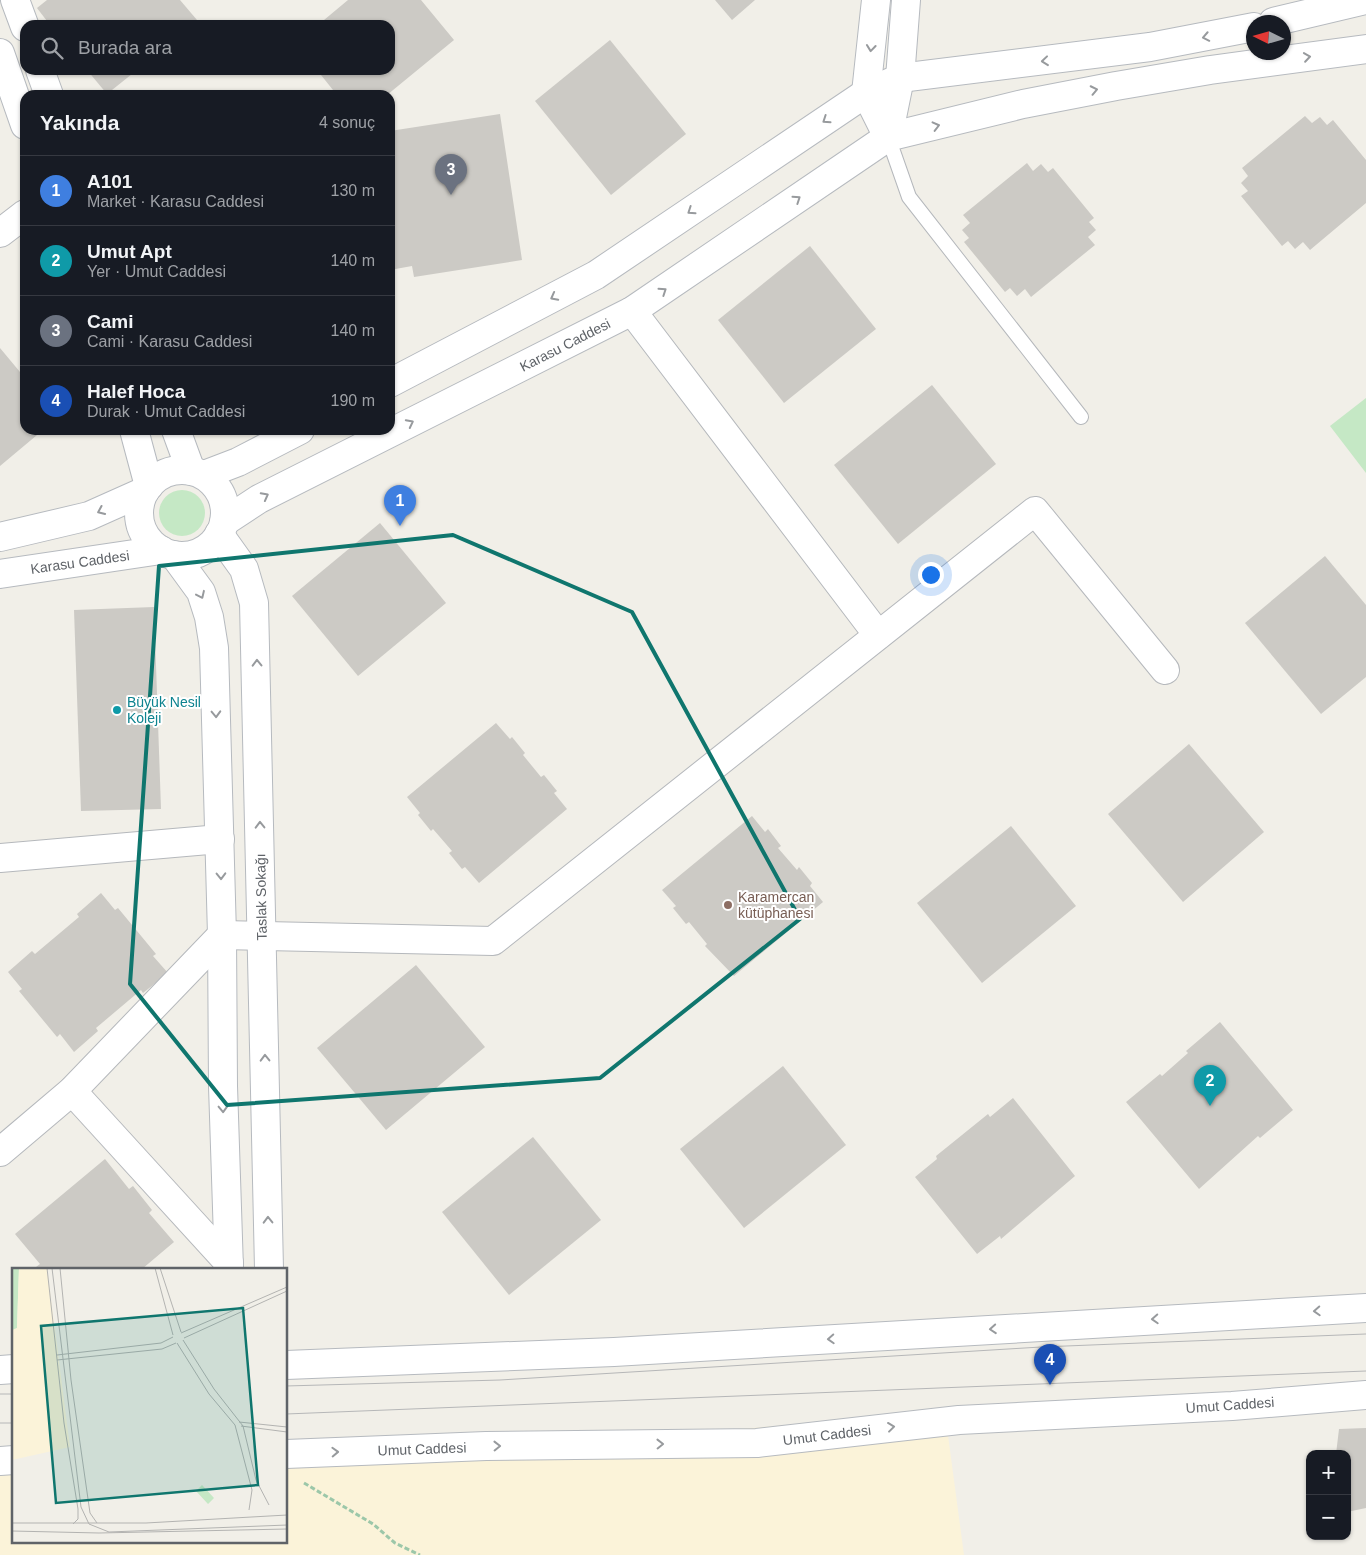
<!DOCTYPE html>
<html lang="tr">
<head>
<meta charset="utf-8">
<style>
  body { margin:0; font-family:Helvetica,sans-serif; background:#242831; color:#f1f3f6 }
  .controls { position:absolute; right:15px; bottom:15px; display:grid; overflow:hidden; border-radius:10px; box-shadow:0 1px 4px #0004 }
  .controls button { width:45px; height:45px; display:grid; place-items:center; padding:0; border:0; border-bottom:1px solid #363941; background:#171b24; color:#f1f3f6; font:25px sans-serif }
  .compass { position:absolute; left:1246px; top:15px; width:45px; height:45px; border-radius:50%; background:#171b24; box-shadow:0 1px 4px #0004; rotate:275deg }
  .you { position:absolute; left:930px; top:574px; width:18px; height:18px; margin:-12px; border:4px solid #fff; border-radius:50%; background:#1a73e8; box-shadow:0 0 0 8px #1a73e833 }
  .badge { display:grid; place-items:center; width:32px; height:32px; border-radius:50%; background:#ea4335; color:#fff; font-size:16px; font-weight:700 }
  .pin { position:absolute; translate:-50% -41px; filter:drop-shadow(0 1px 2px #0008) }
  .pin::after { content:''; position:absolute; top:26px; width:18px; height:15px; background:inherit; clip-path:polygon(0 0,100% 0,50% 100%) }
  .list { margin:0; padding:0; list-style:none }
  h2 { display:flex; justify-content:space-between; align-items:center; height:65px; margin:0; padding:0 20px; font-size:21px }
  h2 small { font-size:16px; font-weight:400; color:#9ea1a6 }
  .list li { display:grid; grid-template-columns:32px 1fr auto; gap:15px; align-items:center; box-sizing:border-box; height:70px; padding:0 20px; border-top:1px solid #363941 }
  .list b { display:block; font-size:19px; white-space:nowrap }
  .list p { margin:0; font-size:16px; white-space:nowrap; color:#9ea1a6 }
  .list em { font-size:16px; font-style:normal; color:#9ea1a6 }
  .icon { flex:none; width:28px; height:28px; fill:none; stroke:currentColor; stroke-width:2; stroke-linecap:round; stroke-linejoin:round }
  .map { position:relative; flex:none; width:1366px; height:1555px; overflow:hidden }
  .search { position:absolute; background:#171b24; box-shadow:0 1px 4px #0004; left:20px; top:20px; width:375px; height:55px; display:flex; align-items:center; gap:12px; box-sizing:border-box; padding:0 18px; border-radius:15px; color:#9ea1a6; font-size:19px }
  .panel { position:absolute; background:#171b24; box-shadow:0 1px 4px #0004; left:20px; top:90px; width:375px; height:345px; border-radius:15px }
  .map>svg:first-child { display:block }
  .green { fill:#c5e8c5 }
  .sand { fill:#fbf3d9 }
  .building { fill:#cccac5 }
  .lines { fill:none; stroke-linecap:round; stroke-linejoin:round }
  .lane-casing { stroke:#b5b8bc; stroke-width:16 }
  .street-casing { stroke:#b5b8bc; stroke-width:30 }
  .secondary-casing { stroke:#b6babf; stroke-width:30 }
  .path { stroke:#9cc7a9; stroke-width:3; stroke-dasharray:5 2.5; stroke-linecap:butt }
  .lane { stroke:#fff; stroke-width:14 }
  .street { stroke:#fff; stroke-width:28 }
  .secondary { stroke:#fff; stroke-width:28 }
  .tram { stroke:#b6b7b8; stroke-width:1 }
  .oneway { stroke:#979a9d }
  .marked { fill:none; stroke:#0f766e; stroke-width:4; stroke-linejoin:round }
  .culture-dot { fill:#0f9aa8; stroke:#fff; stroke-width:2 }
  .education-dot { fill:#8d6e63; stroke:#fff; stroke-width:2 }
  .labels { text-anchor:middle; stroke-width:4; stroke-linejoin:round; paint-order:stroke }
  .street-label { font-size:14px; fill:#5f6368; stroke:#fff }
  .culture-label { font-size:14px; fill:#0d838f; stroke:#fff; text-anchor:start }
  .education-label { font-size:14px; fill:#785e54; stroke:#fff; text-anchor:start }
  .inset-road { fill:none; stroke:#b3b3b1; stroke-width:1 }
  .view { fill:#0f766e; fill-opacity:0.15; stroke:#0f766e; stroke-width:2.5 }
  .inset-edge { fill:none; stroke:#5f6368; stroke-width:2.5 }
</style>
</head>
<body>
<div class="map">
<svg width="1366" height="1555" viewBox="0 0 1366 1555">
  <rect width="100%" height="100%" fill="#f1efe8"/>
  <g class="green">
    <path d="M1366,398V473L1330,426Z"/>
    <circle cx="182" cy="513" r="23"/>
  </g>
  <path class="sand" d="M945,1413L964,1555H0V1465L14,1464V1541H286V1453L530,1445Z"/>
  <g class="building">
    <path d="M47,0H180L197,20L191,25H50L37,8Z"/>
    <path d="M348,0H421L454,40L387,95H337L317,70H390V25H318Z"/>
    <path d="M715,0H755L732,20Z"/>
    <path d="M610,40L686,134L611,195L535,101Z"/>
    <path d="M87,70H137L107,94Z"/>
    <path d="M500,114L522,260L414,277L412,266L390,270V131Z"/>
    <path d="M1305,116L1312,123L1320,117L1327,125L1333,120L1366,160V203L1310,250L1303,242L1295,249L1288,241L1282,246L1241,196L1248,191L1241,183L1248,176L1242,168Z"/>
    <path d="M1027,163L1033,171L1041,164L1048,172L1053,168L1094,218L1089,222L1096,230L1088,237L1095,245L1031,297L1025,289L1017,296L1010,288L1005,292L964,242L969,238L962,230L970,223L963,215Z"/>
    <path d="M810,246L876,329L784,403L718,320Z"/>
    <path d="M0,348L25,378V430H43L0,466Z"/>
    <path d="M932,385L996,464L898,544L834,465Z"/>
    <path d="M380,523L446,603L358,676L292,596Z"/>
    <path d="M1325,556L1366,605V677L1321,714L1245,623Z"/>
    <path d="M154,607L161,809L81,811L74,610Z"/>
    <path d="M496,723L510,739L512,737L525,753L523,755L541,777L544,775L557,791L554,793L567,809L479,883L465,867L462,869L449,853L452,851L433,829L431,831L418,815L420,813L407,797Z"/>
    <path d="M1189,744L1264,832L1183,902L1108,814Z"/>
    <path d="M752,816L765,832L768,829L781,846L778,848L797,870L799,867L812,883L810,886L823,902L734,976L705,946L707,944L689,922L686,924L673,908L676,906L662,890Z"/>
    <path d="M1011,826L1076,906L982,983L917,903Z"/>
    <path d="M101,893L115,910L118,908L156,954L153,956L168,973L143,993L141,990L96,1028L98,1031L74,1052L60,1034L57,1037L19,991L22,989L8,972L32,951L35,954L79,917L77,914Z"/>
    <path d="M416,965L485,1047L386,1130L317,1048Z"/>
    <path d="M1220,1022L1293,1110L1260,1138L1258,1136L1199,1189L1126,1102L1160,1074L1162,1076L1188,1053L1186,1051Z"/>
    <path d="M783,1066L846,1145L744,1228L680,1149Z"/>
    <path d="M1013,1098L1075,1176L1001,1239L1000,1236L977,1254L915,1177L937,1159L936,1156L988,1114L990,1117Z"/>
    <path d="M533,1137L601,1220L509,1295L442,1212Z"/>
    <path d="M105,1159L129,1189L133,1186L152,1210L149,1213L174,1242L142,1269H38L36,1267L40,1264L15,1234Z"/>
    <path d="M1366,1428V1508L1347,1512V1454H1336L1339,1429Z"/>
  </g>
  <g class="lines">
    <defs>
      <path id="lane" d="M888,137L909,197L1081,417"/>
      <g id="street">
        <path d="M0,233L25,214"/>
        <path d="M632,311L878,635"/>
        <path d="M0,858L220,839"/>
        <path d="M72,1091L229,1263"/>
        <path d="M0,1152L72,1091L222,935L493,941L1035,511L1165,670"/>
      </g>
      <g id="secondary">
        <path d="M15,0L25,27"/>
        <path d="M876,0L866,93L888,137"/>
        <path d="M1273,22L1365,0"/>
        <path d="M0,53L25,125"/>
        <path d="M40,70L49,95"/>
        <path d="M888,137L900,78L906,0"/>
        <path d="M390,383L596,275L866,93L900,78L1150,47L1254,27"/>
        <path d="M134,430L149,486"/>
        <path d="M176,430L191,471"/>
        <circle cx="182" cy="513" r="43"/>
        <path d="M204,475L238,462L300,430"/>
        <path d="M224,522L259,499L632,311L888,137L1023,104L1116,86L1210,70L1366,49"/>
        <path d="M219,534L244,569L254,603L269,1269"/>
        <path d="M0,537L89,516L145,491"/>
        <path d="M174,555L201,592L209,617L214,648L222,935L223,1086L229,1269"/>
        <path d="M0,574L161,550"/>
        <path d="M286,1365L614,1352L1366,1308"/>
        <path d="M0,1370L14,1369"/>
        <path d="M286,1454L486,1446L757,1443L959,1420L1232,1406L1366,1395"/>
        <path d="M0,1461L14,1460"/>
      </g>
    </defs>
    <use href="#lane" class="lane-casing"/>
    <use href="#street" class="street-casing"/>
    <use href="#secondary" class="secondary-casing"/>
    <path class="path" d="M304,1483L373,1524L395,1543L420,1555"/>
    <use href="#lane" class="lane"/>
    <use href="#street" class="street"/>
    <use href="#secondary" class="secondary"/>
    <g class="tram">
      <path d="M286,1386L500,1380L1041,1347L1366,1334"/>
      <path d="M0,1394H14"/>
      <path d="M286,1414L1366,1371"/>
      <path d="M0,1423H14"/>
    </g>
  </g>
  <defs><path id="oneway-chevron" d="M-2-3.5L2.5 0L-2 3.5" fill="none" stroke-width="1.6" stroke-linecap="round" stroke-linejoin="round" transform="scale(1.25)"/></defs>
  <g class="oneway">
    <use href="#oneway-chevron" transform="translate(1206 37) rotate(169)"/>
    <use href="#oneway-chevron" transform="translate(871 48) rotate(96)"/>
    <use href="#oneway-chevron" transform="translate(1307 57) rotate(-8)"/>
    <use href="#oneway-chevron" transform="translate(1045 61) rotate(174)"/>
    <use href="#oneway-chevron" transform="translate(1094 90) rotate(-12)"/>
    <use href="#oneway-chevron" transform="translate(826 120) rotate(146)"/>
    <use href="#oneway-chevron" transform="translate(936 126) rotate(-14)"/>
    <use href="#oneway-chevron" transform="translate(797 199) rotate(-34)"/>
    <use href="#oneway-chevron" transform="translate(691 211) rotate(146)"/>
    <use href="#oneway-chevron" transform="translate(663 291) rotate(-34)"/>
    <use href="#oneway-chevron" transform="translate(554 297) rotate(152)"/>
    <use href="#oneway-chevron" transform="translate(410 423) rotate(-27)"/>
    <use href="#oneway-chevron" transform="translate(265 496) rotate(-28)"/>
    <use href="#oneway-chevron" transform="translate(101 511) rotate(156)"/>
    <use href="#oneway-chevron" transform="translate(201 595) rotate(65)"/>
    <use href="#oneway-chevron" transform="translate(257 663) rotate(-91)"/>
    <use href="#oneway-chevron" transform="translate(216 714) rotate(88)"/>
    <use href="#oneway-chevron" transform="translate(260 825) rotate(-91)"/>
    <use href="#oneway-chevron" transform="translate(221 876) rotate(89)"/>
    <use href="#oneway-chevron" transform="translate(265 1058) rotate(-91)"/>
    <use href="#oneway-chevron" transform="translate(223 1109) rotate(88)"/>
    <use href="#oneway-chevron" transform="translate(268 1220) rotate(-91)"/>
    <use href="#oneway-chevron" transform="translate(1317 1311) rotate(177)"/>
    <use href="#oneway-chevron" transform="translate(1155 1319) rotate(177)"/>
    <use href="#oneway-chevron" transform="translate(993 1329) rotate(176)"/>
    <use href="#oneway-chevron" transform="translate(831 1339) rotate(177)"/>
    <use href="#oneway-chevron" transform="translate(891 1427) rotate(-7)"/>
    <use href="#oneway-chevron" transform="translate(660 1444) rotate(-1)"/>
    <use href="#oneway-chevron" transform="translate(497 1446) rotate(-1)"/>
    <use href="#oneway-chevron" transform="translate(335 1452) rotate(-2)"/>
  </g>
  <path class="marked" d="M453,535L632,612L800,919L600,1078L227,1105L130,984L159,566Z"/>
  <circle class="culture-dot" cx="117" cy="710" r="5"/>
  <circle class="education-dot" cx="728" cy="905" r="5"/>
  <g class="labels">
    <g class="street-label">
      <text transform="translate(565 345) rotate(-27)" y="5">Karasu Caddesi</text>
      <text transform="translate(80 562) rotate(-8)" y="5">Karasu Caddesi</text>
      <text transform="translate(261 897) rotate(-91)" y="5">Taslak Sokağı</text>
      <text transform="translate(1230 1405) rotate(-4)" y="5">Umut Caddesi</text>
      <text transform="translate(827 1435) rotate(-7)" y="5">Umut Caddesi</text>
      <text transform="translate(422 1449) rotate(-2)" y="5">Umut Caddesi</text>
    </g>
    <g class="culture-label">
      <text x="127" y="707">Büyük Nesil<tspan x="127" dy="16">Koleji</tspan></text>
    </g>
    <g class="education-label">
      <text x="738" y="902">Karamercan<tspan x="738" dy="16">kütüphanesi</tspan></text>
    </g>
  </g>
  <g transform="translate(12 1268)">
    <rect width="275" height="275" fill="#f1efe8"/>
    <path d="M0,0H7L5,60L1,63ZM190,217L202,230L196,236L184,223Z" fill="#c5e8c5"/>
    <path d="M7,0H35L58,179L0,192V62L5,60Z" fill="#fbf3d9"/>
    <path class="inset-road" d="M35,0L52,155L66,241V251L61,256M40,0L69,239L77,256L97,264L275,257M48,0L59,112L78,245L85,255M143,0L161,67M148,0L169,64M169,65L275,19M172,70L275,23M171,72L202,121L231,158L244,212L257,237M165,75L197,126L223,157L240,222L237,242M45,87L149,75L161,69M45,92L150,81L164,75M227,154L275,159M229,158L275,164M0,255H134L275,247M0,263L87,265L275,261"/>
    <path class="view" d="M231,40L246,217L44,235L29,58Z"/>
    <rect width="275" height="275" class="inset-edge"/>
  </g>
</svg>
<div class="controls">
<button>+</button>
<button>−</button>
</div>
<svg class="compass" viewBox="-18 -18 36 36"><path d="M0-13l5 13h-10z" fill="#e53935"/><path d="M0 13l5-13h-10z" fill="#9ea1a6"/></svg>
<div class="you"></div>
<div class="pin badge" style="left:400px;top:526px;background:#3f7fe0">1</div>
<div class="pin badge" style="left:1210px;top:1106px;background:#0f9aa8">2</div>
<div class="pin badge" style="left:451px;top:195px;background:#6b7280">3</div>
<div class="pin badge" style="left:1050px;top:1385px;background:#1a4fb4">4</div>
<div class="search"><svg class="icon" aria-label="search" viewBox="0 0 24 24"><circle cx="10" cy="10" r="6"/><path d="M15 15l6 6"/></svg>Burada ara</div>
<section class="panel">
<h2>Yakında<small>4 sonuç</small></h2>
<ul class="list">
<li><span class="badge" style="background:#3f7fe0">1</span><div><b>A101</b><p>Market · Karasu Caddesi</p></div><em>130 m</em></li>
<li><span class="badge" style="background:#0f9aa8">2</span><div><b>Umut Apt</b><p>Yer · Umut Caddesi</p></div><em>140 m</em></li>
<li><span class="badge" style="background:#6b7280">3</span><div><b>Cami</b><p>Cami · Karasu Caddesi</p></div><em>140 m</em></li>
<li><span class="badge" style="background:#1a4fb4">4</span><div><b>Halef Hoca</b><p>Durak · Umut Caddesi</p></div><em>190 m</em></li>
</ul>
</section>
</div>
</body>
</html>
